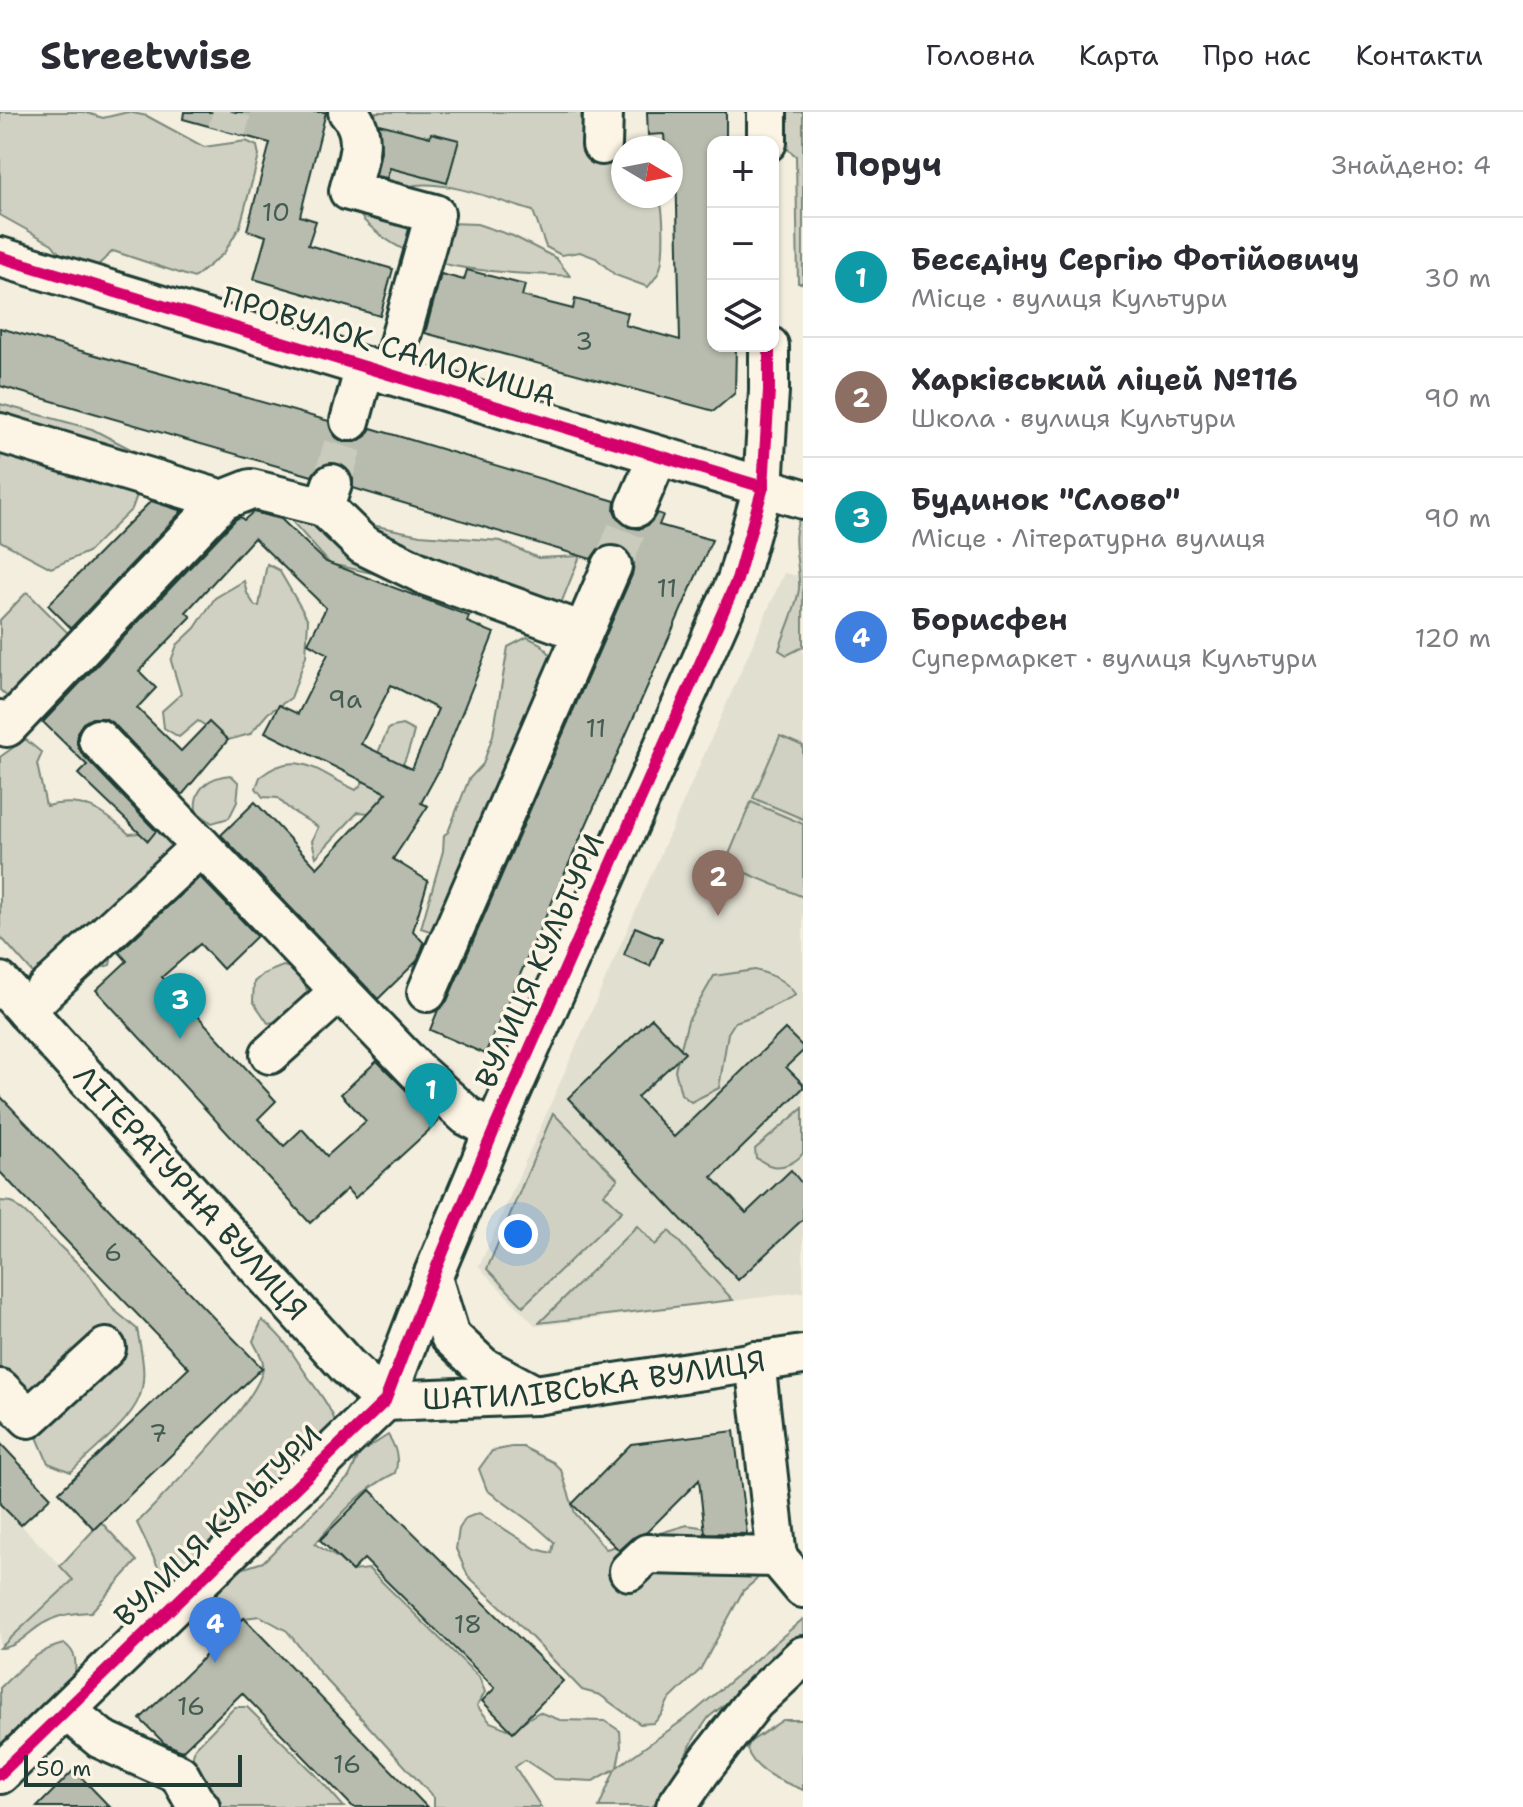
<!DOCTYPE html>
<html lang="uk">
<head>
<meta charset="utf-8">
<style>
  body { margin:0; font-family:"Shantell Sans",sans-serif; background:#f7f7f7; color:#2b2b33 }
  .controls { position:absolute; right:24px; top:24px; display:grid; overflow:hidden; border-radius:16px; box-shadow:0 2px 6px #0004 }
  .controls button { width:72px; height:72px; display:grid; place-items:center; padding:0; border:0; border-bottom:2px solid #e1e1e2; background:#fff; color:#2b2b33; font:40px sans-serif }
  .compass { position:absolute; left:611px; top:24px; width:72px; height:72px; border-radius:50%; background:#fff; box-shadow:0 2px 6px #0004; rotate:100deg }
  .scale { position:absolute; left:24px; bottom:20px; width:218px; box-sizing:border-box; padding-left:8px; border:4px solid #1f3d34; border-top:0; font-size:22px; line-height:28px; white-space:nowrap; color:#1f3d34; -webkit-text-stroke:6px #fcf5e5; paint-order:stroke }
  .you { position:absolute; left:518px; top:1122px; width:28px; height:28px; margin:-20px; border:6px solid #fff; border-radius:50%; background:#1a73e8; box-shadow:0 0 0 12px #1a73e833 }
  .badge { display:grid; place-items:center; width:52px; height:52px; border-radius:50%; background:#1f3d34; color:#fff; font-size:26px; font-weight:700 }
  .pin { position:absolute; translate:-50% -66px; filter:drop-shadow(0 2px 4px #0008) }
  .pin::after { content:''; position:absolute; top:42px; width:28px; height:24px; background:inherit; clip-path:polygon(0 0,100% 0,50% 100%) }
  .list { margin:0; padding:0; list-style:none }
  h2 { display:flex; justify-content:space-between; align-items:center; height:104px; margin:0; padding:0 32px; font-size:34px }
  h2 small { font-size:26px; font-weight:400; color:#7c7c81 }
  .list li { display:grid; grid-template-columns:52px 1fr auto; gap:24px; align-items:center; box-sizing:border-box; height:120px; padding:0 32px; border-top:2px solid #e1e1e2 }
  .list b { display:block; font-size:30px; white-space:nowrap }
  .list p { margin:0; font-size:26px; white-space:nowrap; color:#7c7c81 }
  .list em { font-size:26px; font-style:normal; color:#7c7c81 }
  .icon { flex:none; width:44px; height:44px; fill:none; stroke:currentColor; stroke-width:2; stroke-linecap:round; stroke-linejoin:round }
  .map { position:relative; flex:none; width:803px; height:1695px; overflow:hidden }
  header { display:flex; align-items:center; gap:48px; box-sizing:border-box; height:112px; padding:0 40px; background:#fff; border-bottom:2px solid #e1e1e2 }
  header strong { font-size:38px }
  nav { display:flex; gap:44px; margin-inline-start:auto; font-size:28px }
  main { display:flex }
  aside { flex:1; background:#fff }
  .map>svg:first-child { display:block }
  .built { fill:#e1dfd0 }
  .green { fill:#d0d1c2; stroke:#78877b; stroke-width:2 }
  .building { fill:#b8bcae; stroke:#1f3d34; stroke-width:2; fill-rule:evenodd }
  .lines { fill:none; stroke-linecap:round; stroke-linejoin:round }
  .minor-tunnel { stroke:#c9cbbc; stroke-width:38; stroke-dasharray:38 19; stroke-linecap:butt }
  .minor-casing { stroke:#1f3d34; stroke-width:44 }
  .minor { stroke:#fcf5e5; stroke-width:38 }
  .cycleway-casing { stroke:#fcf5e5; stroke-width:17 }
  .cycleway { stroke:#d6006c; stroke-width:12 }
  .labels { text-anchor:middle; stroke-width:7; stroke-linejoin:round; paint-order:stroke }
  .number-label { font-size:26px; fill:#455d52 }
  .street-label { font-size:30px; fill:#1f3d34; stroke:#fcf5e5 }
</style>
</head>
<body>
<header>
<strong>Streetwise</strong>
<nav><a>Головна</a><a>Карта</a><a>Про нас</a><a>Контакти</a></nav>
</header>
<main>
<div class="map">
<svg width="803" height="1695" viewBox="0 0 803 1695">
  <rect width="100%" height="100%" fill="#f3eede"/>
  <filter id="ink" filterUnits="userSpaceOnUse"><feTurbulence type="fractalNoise" baseFrequency=".0125" numOctaves="2"/><feDisplacementMap in="SourceGraphic" scale="16" xChannelSelector="R" yChannelSelector="G"/><feConvolveMatrix kernelMatrix="1 2 1 2 8 2 1 2 1" color-interpolation-filters="sRGB"/></filter>
  <g filter="url(#ink)">
    <g class="built">
      <path d="M784,461L803,465V1180L536,1214L479,1155Z"/>
      <path d="M0,1392L74,1467L0,1536Z"/>
    </g>
    <g class="green">
      <path d="M0,0H84L103,6L128,0L147,4L204,35L246,29L257,34L259,44L240,114L224,141L194,166L113,139L95,156L67,151L52,132L0,103Z"/>
      <path d="M376,0H581L583,23L623,40V84H658C665,95 665,147 659,159C657,165 652,170 648,175L615,163L596,146L580,140L561,143L546,135L533,99C498,89 451,69 415,73C407,74 400,81 393,86L359,74Z"/>
      <path d="M782,0H803V171H798L796,44L783,33Z"/>
      <path d="M356,92L449,111L477,112L513,124L556,146L570,164C506,160 429,163 378,121C366,111 360,107 356,92Z"/>
      <path d="M0,292L92,317L150,347L132,397L88,440L51,456L0,429Z"/>
      <path d="M803,401V535L787,543L779,538C785,519 796,497 799,477C801,453 787,422 803,401Z"/>
      <path d="M289,406L362,411L420,423L501,429L538,446L580,444L558,499L441,484L372,461L330,452Z"/>
      <path d="M267,452L279,458L308,508L306,544L291,586L268,601L250,622L228,628L198,609L179,625L164,616L162,599L181,582L171,549L177,533L195,516L215,486L244,469L247,481L255,494H259Z"/>
      <path d="M27,480L77,530L15,592L0,578V508Z"/>
      <path d="M527,525L541,532L550,542L549,569L433,820L421,816L443,739L444,723L448,720L469,667L483,652L493,623L508,535Z"/>
      <path d="M402,613L414,619C407,652 392,675 370,701L358,700L316,745L312,729L318,715C302,704 291,701 278,686L263,685L256,676L260,665C298,635 318,661 356,678C373,662 378,637 389,616Z"/>
      <path d="M780,624L803,634V707L753,686Z"/>
      <path d="M25,627L42,641L37,652L46,694C83,685 102,698 129,722L171,718L177,738L114,833L110,853L75,863L39,868L0,824V645Z"/>
      <path d="M231,663L239,671L237,690L229,706L212,711L196,699C193,676 211,664 231,663Z"/>
      <path d="M751,690L803,712V785L725,752Z"/>
      <path d="M283,854C306,858 309,874 306,894L288,908L268,911L253,889L254,870L263,862Z"/>
      <path d="M755,858C773,863 785,868 796,883L753,904L735,910L728,921L719,976L691,990L681,982L675,958L688,909L714,864Z"/>
      <path d="M803,996V1041C797,1050 781,1058 769,1053C765,1052 761,1048 756,1046L755,1037Z"/>
      <path d="M553,1001L618,1067L604,1082L622,1099L523,1194L487,1157Z"/>
      <path d="M0,1089L12,1090L26,1102L89,1162L113,1197L137,1217C141,1238 148,1265 139,1286C129,1311 90,1341 71,1360L48,1351L32,1313L0,1260Z"/>
      <path d="M637,1114L655,1133L669,1119L733,1188L539,1211Z"/>
      <path d="M262,1208C287,1228 291,1241 309,1266C320,1283 328,1290 335,1309L207,1445L179,1468L161,1461L137,1411C161,1386 267,1283 263,1252C263,1245 256,1236 253,1229Z"/>
      <path d="M388,1323C396,1335 400,1347 395,1361C362,1377 339,1404 315,1432L339,1447L352,1459L369,1457L479,1565L485,1580L477,1594L490,1610L510,1618L539,1600L560,1608L605,1609L620,1619L621,1635L617,1655L693,1601L803,1507V1530L709,1605L695,1625L674,1665L652,1695H599L615,1657L593,1669L554,1667L525,1648L515,1655L541,1695H434V1686L320,1561L287,1519L260,1504L244,1506L211,1525L190,1514V1499L222,1463L263,1450L349,1365L360,1341Z"/>
      <path d="M512,1335H523L553,1350L561,1358L575,1401L606,1437L687,1413L754,1423L766,1453L756,1468L743,1479L700,1558L668,1589L662,1602L654,1611L640,1612L600,1583L582,1578L510,1503L468,1464L456,1437L459,1417L466,1406L479,1401L536,1437L552,1441L554,1430L536,1414L487,1378L479,1357L492,1339Z"/>
      <path d="M101,1410L137,1449L91,1500C74,1501 61,1502 46,1510C29,1518 19,1536 0,1536L73,1468L60,1454Z"/>
      <path d="M65,1532C77,1541 76,1551 75,1566L0,1640V1576C18,1558 39,1536 65,1532Z"/>
      <path d="M235,1595H247L315,1662L344,1695H206L187,1664L195,1636Z"/>
      <path d="M783,1608H803V1678C782,1669 754,1660 747,1637L750,1630Z"/>
    </g>
    <g class="building">
      <path d="M184,0H326L300,104L316,109L308,133L393,157L380,204L254,167L266,124L247,118L270,31L183,7Z"/>
      <path d="M647,0H726V30H713V234H736L735,281L714,299L425,221L441,162L464,168L467,158L525,173L522,184L573,197L575,187L628,201L625,213L680,228L676,50H671V36H665L664,22L648,23Z"/>
      <path d="M379,12L430,25L431,21L459,28L447,71L390,56L387,66L376,64L381,39Z"/>
      <path d="M0,216L329,309L334,324L343,330H356L366,324L371,316L615,389L614,398L618,407L628,415L639,417L648,413L657,401L663,403L659,413L712,428L485,942L430,918L438,898L447,889L632,463L634,452L630,442L620,434L609,432L598,437L591,447L353,376V367L349,358L338,351H327L318,355L312,364L0,274Z"/>
      <path d="M151,389L182,399L71,516L48,493Z"/>
      <path d="M253,400L281,407L326,450L469,504L467,510L494,521L439,658L421,691L428,694L393,747L428,769L413,819L424,831L417,849L378,887L221,723L255,690L317,756L387,681L265,620L279,593L298,602L328,542L308,531L326,496L254,426L186,500L191,505L139,559L156,576L137,596L181,639L209,610L228,628L182,683L114,612L105,606H92L83,611L77,620V632L82,642L156,719L148,729L78,662L87,653L43,610L236,407L240,405L244,408ZM391,573L438,597L412,657L361,632Z"/>
      <path d="M200,765L257,824L223,857L200,832L162,865L276,989L258,1007L284,1034L302,1017L327,1044L366,1009L341,982L377,949L438,1010L355,1086L347,1077L310,1111L96,878L127,849L119,840Z"/>
      <path d="M635,815L662,826L650,854L624,843Z"/>
      <path d="M652,906L685,941L637,985L674,1025L785,917L803,935V939L786,955L803,972V976L712,1065L746,1101L791,1058L803,1073V1107L738,1168L568,986Z"/>
      <path d="M0,984L262,1256L94,1417L59,1380L189,1256L0,1060Z"/>
      <path d="M734,1319L747,1422L705,1421L699,1368L647,1420L632,1426L619,1438L572,1392L631,1332Z"/>
      <path d="M0,1331L51,1385L21,1413L0,1392Z"/>
      <path d="M370,1378L563,1569L513,1620L482,1589L495,1576L364,1447L352,1459L320,1428Z"/>
      <path d="M244,1506L427,1695H353L242,1581L182,1639L164,1631L140,1607Z"/>
      <path d="M74,1658L110,1695H37Z"/>
    </g>
    <g class="lines">
      <g class="minor-tunnel">
        <path d="M227,19L232,0"/>
        <path d="M332,370L350,309"/>
        <path d="M612,454L636,395"/>
      </g>
      <defs>
        <g id="minor">
          <path d="M348,0C370,24 356,51 349,79L435,102L390,263"/>
          <path d="M767,0V30"/>
          <path d="M602,33L603,0"/>
          <path d="M0,145L803,387"/>
          <path d="M350,309L365,255"/>
          <path d="M0,321L223,388L7,615L0,608"/>
          <path d="M223,388L251,377L324,395L332,372"/>
          <path d="M324,395L363,433L427,464L583,520"/>
          <path d="M636,395L658,344"/>
          <path d="M98,627L201,734"/>
          <path id="s1" d="M0,870L348,1255L385,1289"/>
          <path d="M427,880L612,454"/>
          <path d="M26,899L47,877L201,734L418,960L467,1004L494,1018"/>
          <path d="M270,942L340,879"/>
          <path d="M432,1166L450,1224L483,1255L535,1283"/>
          <path d="M0,1277L29,1306L106,1236"/>
          <path id="s2" d="M385,1289L535,1283L803,1243"/>
          <path d="M777,1445L803,1476"/>
          <path d="M629,1459L647,1442L777,1445L755,1249"/>
          <path d="M67,1599L101,1627L179,1662L194,1689L200,1695"/>
          <path d="M0,1662L385,1289L432,1166L494,1018L737,468L763,375L769,279V234"/>
          <path d="M676,1695L700,1660L754,1590L803,1544"/>
        </g>
      </defs>
      <use href="#minor" class="minor-casing"/>
      <use href="#minor" class="minor"/>
      <defs>
        <g id="cycleway">
          <path d="M0,145L763,375"/>
          <path d="M0,1662L385,1289L432,1166L494,1018L737,468L763,375L769,279V234"/>
        </g>
      </defs>
      <use href="#cycleway" class="cycleway-casing"/>
      <use href="#cycleway" class="cycleway"/>
    </g>
  </g>
  <g class="labels">
    <g class="number-label">
      <text x="276" y="109">10</text>
      <text x="584" y="238">3</text>
      <text x="667" y="485">11</text>
      <text x="345" y="596">9а</text>
      <text x="596" y="625">11</text>
      <text x="113" y="1149">6</text>
      <text x="158" y="1330">7</text>
      <text x="468" y="1521">18</text>
      <text x="191" y="1603">16</text>
      <text x="347" y="1661">16</text>
    </g>
    <g class="street-label">
      <text transform="translate(389 235) rotate(17)" y="10">ПРОВУЛОК САМОКИША</text>
      <text transform="translate(540 849) rotate(-66)" y="10">ВУЛИЦЯ КУЛЬТУРИ</text>
      <text dy="10" stroke="none"><textPath href="#s1" startOffset="284">ЛІТЕРАТУРНА ВУЛИЦЯ</textPath></text>
      <text dy="10" stroke="none"><textPath href="#s2" startOffset="210">ШАТИЛІВСЬКА ВУЛИЦЯ</textPath></text>
      <text transform="translate(218 1414) rotate(-44)" y="10">ВУЛИЦЯ КУЛЬТУРИ</text>
    </g>
  </g>
</svg>
<div class="controls">
<button>+</button>
<button>−</button>
<button><svg class="icon" aria-label="layers" viewBox="0 0 24 24"><path d="M12 4l9 5-9 5-9-5zM3 14l9 5 9-5"/></svg></button>
</div>
<svg class="compass" viewBox="-18 -18 36 36"><path d="M0-13l5 13h-10z" fill="#e53935"/><path d="M0 13l5-13h-10z" fill="#7c7c81"/></svg>
<div class="scale">50 m</div>
<div class="you"></div>
<div class="pin badge" style="left:431px;top:1017px;background:#0f9aa8">1</div>
<div class="pin badge" style="left:718px;top:804px;background:#8d6e63">2</div>
<div class="pin badge" style="left:180px;top:927px;background:#0f9aa8">3</div>
<div class="pin badge" style="left:215px;top:1551px;background:#3f7fe0">4</div>
</div>
<aside>
<h2>Поруч<small>Знайдено: 4</small></h2>
<ul class="list">
<li><span class="badge" style="background:#0f9aa8">1</span><div><b>Бесєдіну Сергію Фотійовичу</b><p>Місце · вулиця Культури</p></div><em>30 m</em></li>
<li><span class="badge" style="background:#8d6e63">2</span><div><b>Харківський ліцей №116</b><p>Школа · вулиця Культури</p></div><em>90 m</em></li>
<li><span class="badge" style="background:#0f9aa8">3</span><div><b>Будинок &quot;Слово&quot;</b><p>Місце · Літературна вулиця</p></div><em>90 m</em></li>
<li><span class="badge" style="background:#3f7fe0">4</span><div><b>Борисфен</b><p>Супермаркет · вулиця Культури</p></div><em>120 m</em></li>
</ul>
</aside>
</main>
</body>
</html>
